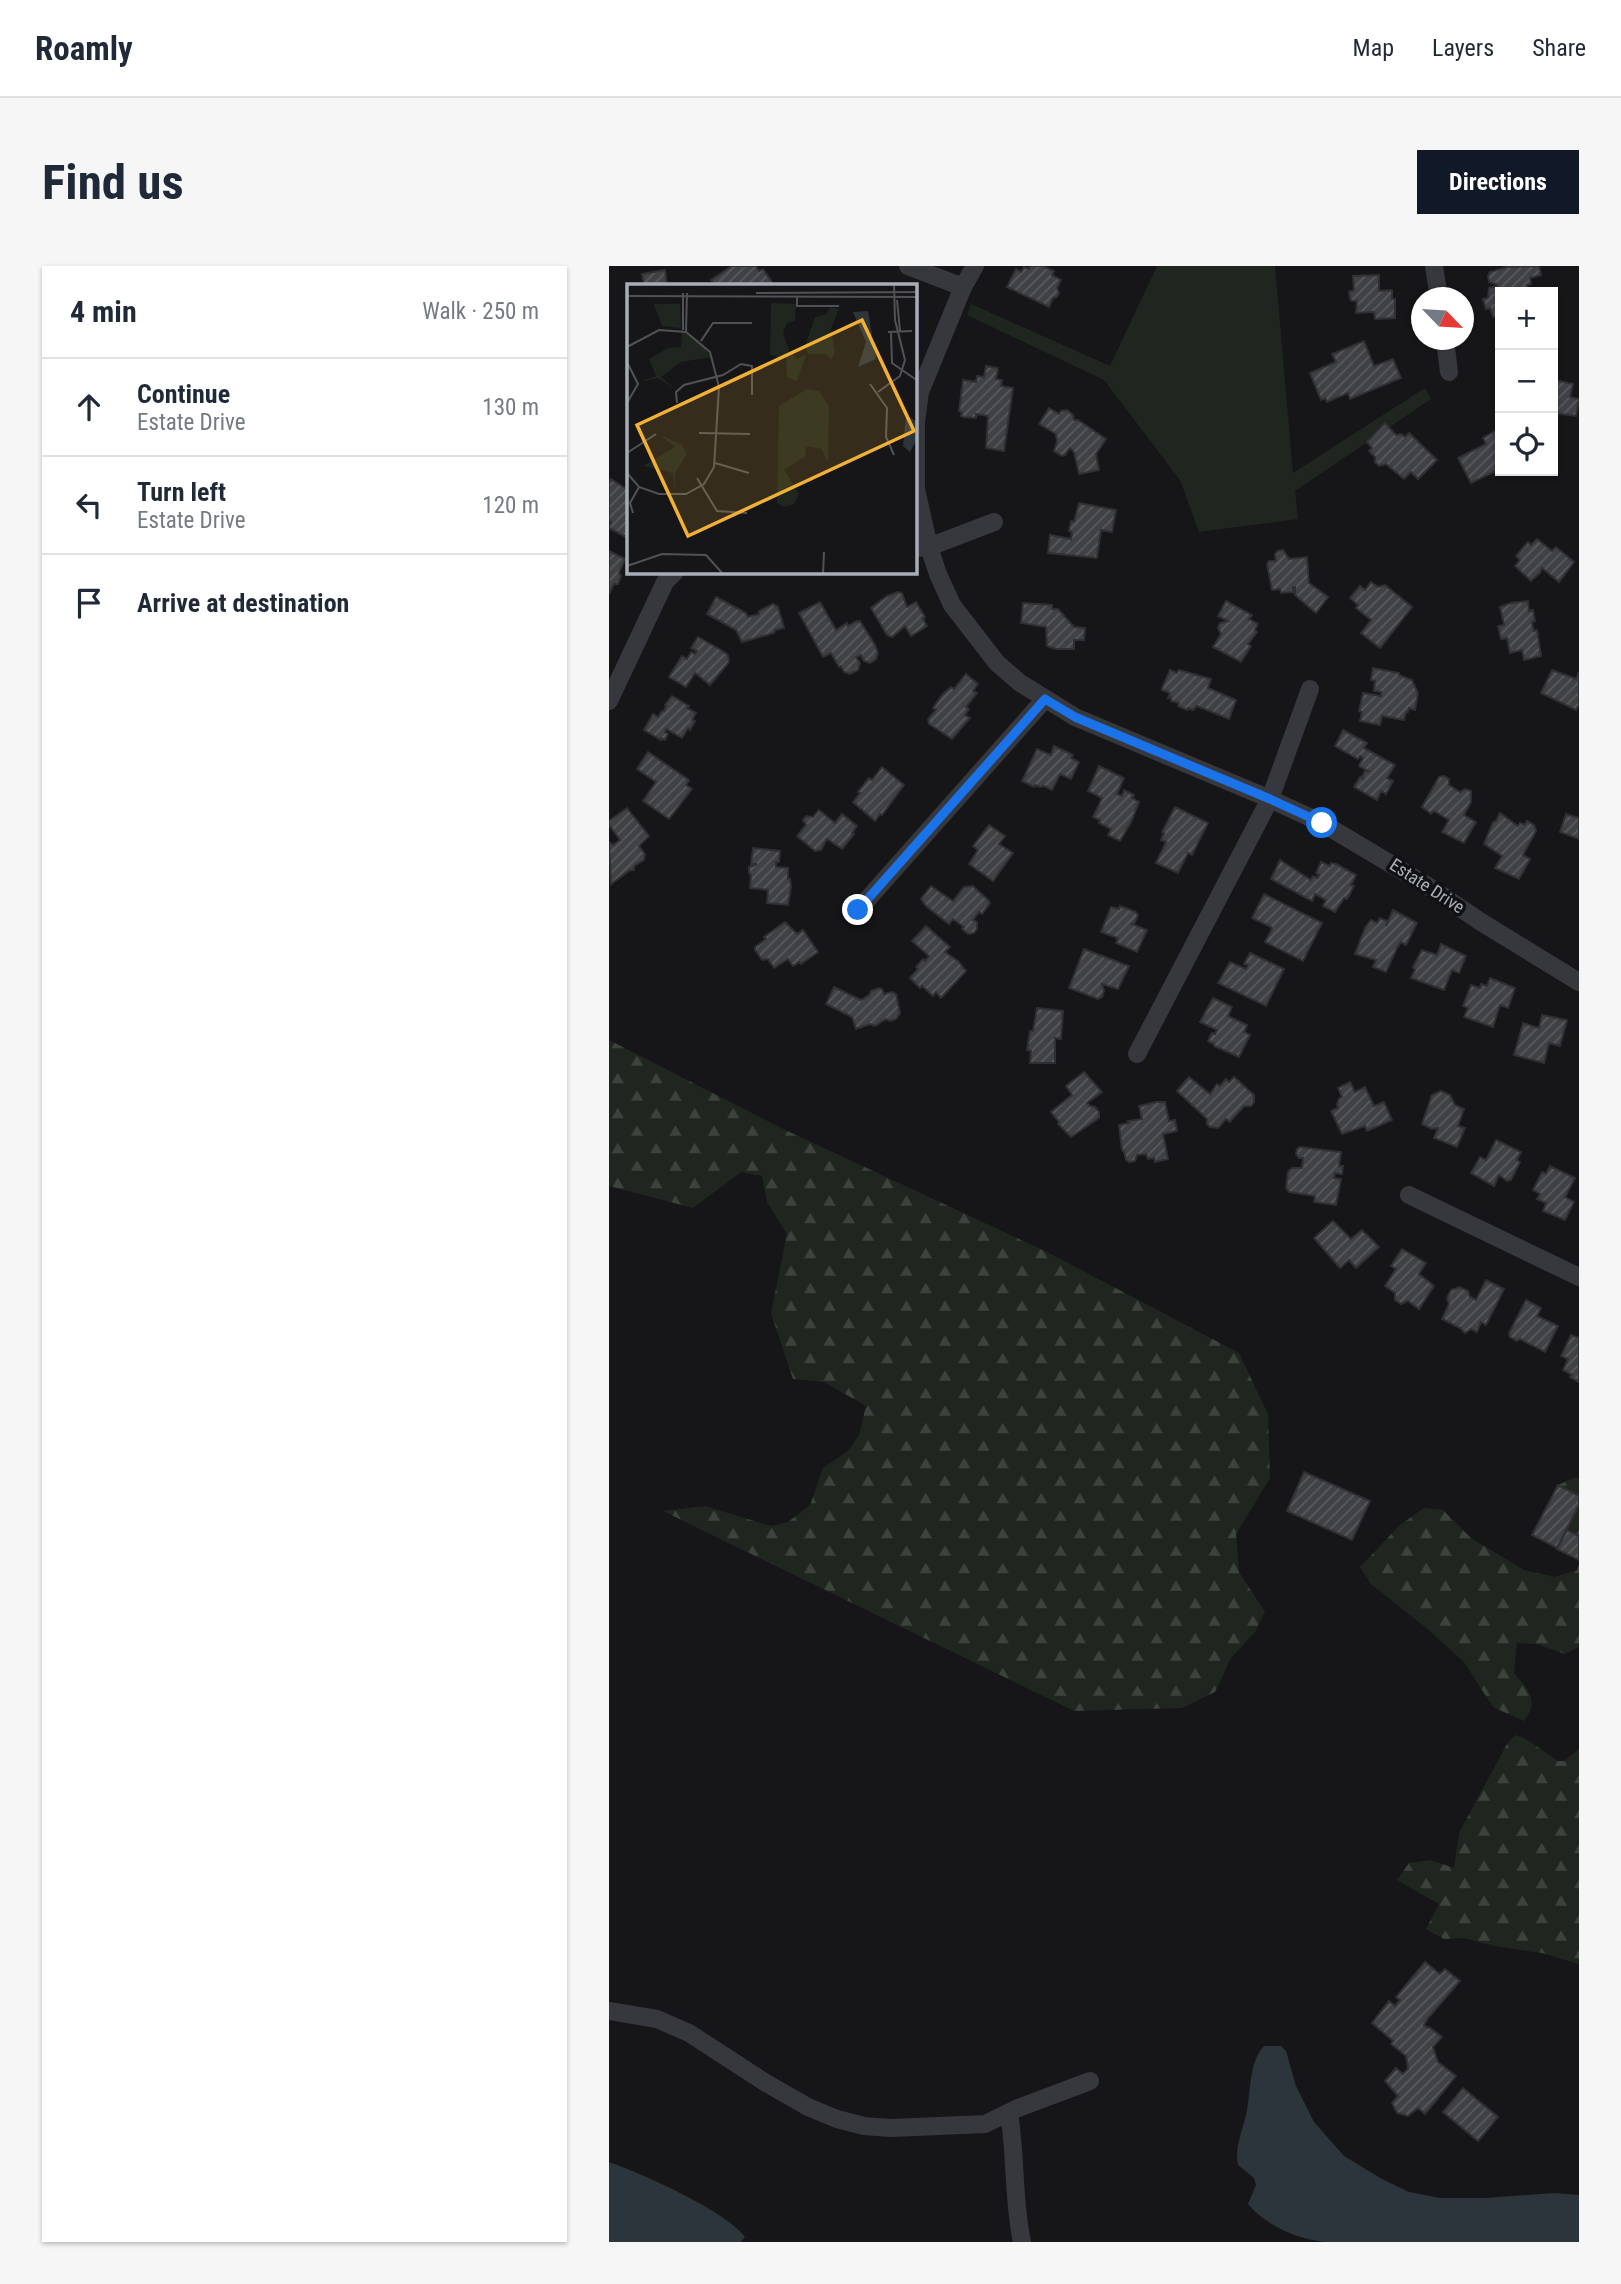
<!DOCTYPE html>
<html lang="en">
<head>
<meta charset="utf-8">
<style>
  body { margin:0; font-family:"Roboto Condensed",sans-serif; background:#f6f6f7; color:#1f2937 }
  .controls { position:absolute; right:21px; top:21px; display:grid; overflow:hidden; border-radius:0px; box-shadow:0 2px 5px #0004 }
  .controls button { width:63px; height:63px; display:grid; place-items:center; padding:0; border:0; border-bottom:2px solid #e0e1e3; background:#fff; color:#1f2937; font:35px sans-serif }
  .compass { position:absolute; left:802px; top:21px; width:63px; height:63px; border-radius:50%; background:#fff; box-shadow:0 2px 5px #0004; rotate:115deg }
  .stop { position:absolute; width:21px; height:21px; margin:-16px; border:5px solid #1a73e8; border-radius:50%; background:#fff }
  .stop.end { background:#1a73e8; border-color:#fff; box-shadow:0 2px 7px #0008 }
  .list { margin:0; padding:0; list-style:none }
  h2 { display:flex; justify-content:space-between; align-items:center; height:91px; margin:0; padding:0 28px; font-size:30px }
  h2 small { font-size:23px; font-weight:400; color:#747a83 }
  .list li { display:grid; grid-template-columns:46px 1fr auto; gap:21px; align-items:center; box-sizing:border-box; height:98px; padding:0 28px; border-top:2px solid #e0e1e3 }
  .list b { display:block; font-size:26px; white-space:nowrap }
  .list p { margin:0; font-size:23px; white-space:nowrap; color:#747a83 }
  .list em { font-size:23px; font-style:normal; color:#747a83 }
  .icon { flex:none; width:38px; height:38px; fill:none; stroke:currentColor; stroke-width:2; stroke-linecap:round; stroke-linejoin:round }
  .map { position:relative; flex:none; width:970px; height:1976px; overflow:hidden; border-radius:0px }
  header { display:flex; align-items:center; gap:42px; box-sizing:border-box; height:98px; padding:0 35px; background:#fff; border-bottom:2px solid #e0e1e3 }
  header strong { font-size:33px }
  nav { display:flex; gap:38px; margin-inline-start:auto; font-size:24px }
  .intro { display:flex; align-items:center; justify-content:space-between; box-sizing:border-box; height:168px; padding:0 42px }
  h1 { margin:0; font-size:49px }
  .button { padding:18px 32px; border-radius:0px; background:#111827; color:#fff; font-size:24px; font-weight:700 }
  main { display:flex; gap:42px; padding:0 42px }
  aside { flex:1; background:#fff; border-radius:0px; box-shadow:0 2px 5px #0004 }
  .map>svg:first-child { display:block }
  .green { fill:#1e261f }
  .forest { fill:url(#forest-firs) }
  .water { fill:#2c353c }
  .building { fill:url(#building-hatch); stroke:#303034; stroke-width:2 }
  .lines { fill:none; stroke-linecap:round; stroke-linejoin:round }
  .minor { stroke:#37383d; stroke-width:18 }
  .route { stroke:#1a73e8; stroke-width:9 }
  .labels { text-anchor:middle; stroke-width:7; stroke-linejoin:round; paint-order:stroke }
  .street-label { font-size:18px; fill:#a8adb8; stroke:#111113 }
  .inset-road { fill:none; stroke:#505258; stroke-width:2 }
  .view { fill:#f2b134; fill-opacity:0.15; stroke:#f2b134; stroke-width:3.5 }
  .inset-edge { fill:none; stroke:#a8adb8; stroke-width:3.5 }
</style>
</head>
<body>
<header>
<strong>Roamly</strong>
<nav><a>Map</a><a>Layers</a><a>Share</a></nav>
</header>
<div class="intro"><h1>Find us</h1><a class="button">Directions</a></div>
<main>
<aside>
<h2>4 min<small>Walk · 250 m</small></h2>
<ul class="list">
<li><svg class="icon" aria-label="ahead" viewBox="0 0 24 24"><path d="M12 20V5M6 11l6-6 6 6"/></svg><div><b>Continue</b><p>Estate Drive</p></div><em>130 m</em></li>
<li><svg class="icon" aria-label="left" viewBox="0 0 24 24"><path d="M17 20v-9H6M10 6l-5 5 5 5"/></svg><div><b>Turn left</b><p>Estate Drive</p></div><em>120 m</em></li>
<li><svg class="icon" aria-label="arrive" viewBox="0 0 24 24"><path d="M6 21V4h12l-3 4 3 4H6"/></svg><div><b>Arrive at destination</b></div></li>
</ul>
</aside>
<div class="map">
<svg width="970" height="1976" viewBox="0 0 970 1976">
  <defs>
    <pattern id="forest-firs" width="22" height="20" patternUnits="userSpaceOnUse" patternTransform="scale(1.75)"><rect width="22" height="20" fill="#1e261f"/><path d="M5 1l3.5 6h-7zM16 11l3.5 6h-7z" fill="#3c433d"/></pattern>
    <pattern id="building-hatch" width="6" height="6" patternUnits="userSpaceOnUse" patternTransform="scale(1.75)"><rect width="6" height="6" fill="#404145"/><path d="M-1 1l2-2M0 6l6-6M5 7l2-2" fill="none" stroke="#595a5e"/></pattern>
  </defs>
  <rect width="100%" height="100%" fill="#161618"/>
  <path class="green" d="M548,0H666L684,207L816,122L822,133L686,225L689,253L590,266L571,214L495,114L358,49L362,38L501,100Z"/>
  <g class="forest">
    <path d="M0,774L172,862L440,987L630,1087L659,1148L661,1212L627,1268L630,1306L656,1346L646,1366L622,1392L606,1426L573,1442L465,1445L54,1245L96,1240L162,1260L179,1256L201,1239L214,1202L239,1185L250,1169L257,1140L215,1116L184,1113L162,1047L178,968L158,936L153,910L132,906L84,942L0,920Z"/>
    <path d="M964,1212H970V1230L949,1219Z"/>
    <path d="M970,1239V1270L957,1263Z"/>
    <path d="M815,1242L834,1244L862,1272L915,1304L946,1311L968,1304L970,1298V1381L956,1388L928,1378L908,1377L905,1407C919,1424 931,1434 915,1455L884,1441L855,1396L816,1361L762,1318L751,1301L791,1259Z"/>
    <path d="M907,1469L917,1473L949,1495H955L970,1483V1698L933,1687L885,1680L855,1672L835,1673L817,1663L830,1638L788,1614L800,1597L822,1594L845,1602L850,1567L899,1476Z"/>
  </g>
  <g class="water">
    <path d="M655,1780H672L677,1785L687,1820L705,1856L735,1890L773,1913L800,1926L831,1932H876L946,1927L970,1929V1976H716C689,1973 657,1960 639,1938L647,1919L645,1912L629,1899C625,1880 635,1862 638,1844C642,1824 640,1796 655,1780Z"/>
    <path d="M0,1896C34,1908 115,1944 136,1971L132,1976H0Z"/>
  </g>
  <g class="building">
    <path d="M123,0H147L150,5L154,3L165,19H106L102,14Z"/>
    <path d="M421,0H434L445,5L443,9L452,14L448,22L450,27L448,31L444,32L440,41L398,21L407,3L412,6L415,1L420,3Z"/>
    <path d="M930,0L932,9L921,12L922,18L918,19L919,26H891V49L884,51L881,42L877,43L874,33L879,32L880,22L888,20L887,18L880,16L879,10L881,6L898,1Z"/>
    <path d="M56,4L58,19H35L33,8Z"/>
    <path d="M770,9V25L783,24V33H786V52L766,53L765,46L747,47L748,35H743L741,33L740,26L745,24L744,10Z"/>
    <path d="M755,75L765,100L784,93L792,112L741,133L739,127L718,136L716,132L712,134L701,107L727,96L723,88Z"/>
    <path d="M944,97L948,104L946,114L964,118L961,131L970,133L967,150L944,147Z"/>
    <path d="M377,100L389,102L387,113L393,114L392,120L404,122L395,185L377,182L379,150L367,148V152L355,151L352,150L353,146L350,145L354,114L367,116L368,110L375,111Z"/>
    <path d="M440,142L450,148L452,145L458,144L464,149L465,154H469L497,173L487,188L490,204L470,208L465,186L461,182L456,189L453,190L445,185L448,176L447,168L430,158Z"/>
    <path d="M776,157L787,169L792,168L796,171L800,167L828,194L809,213L802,206L795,213L777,198L770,200L766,196V191L760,185L763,182L758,176Z"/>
    <path d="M891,162V203L862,217L849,192L877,178L874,172Z"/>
    <path d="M2,213L19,224V272L0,262L2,256L0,254V216Z"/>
    <path d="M470,237L507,244L503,266L492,264L488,292L439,287L441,269L462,273L463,266L460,265L462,255L465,256Z"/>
    <path d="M928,273L943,285L947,281L965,296L950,316L933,302L931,307L922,315L906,300L911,294L907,290L919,276L922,279Z"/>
    <path d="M674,284L680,293L698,291L700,317L719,331L707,347L686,329V321H684V326L672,327L671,323L663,324L658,298L660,295H667L666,288L669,285Z"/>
    <path d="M0,285L16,293L10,307L12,310L9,318H5L0,328Z"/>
    <path d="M762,316L769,321L776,319L803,341L771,382L752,367L762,354L747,342L749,339L741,332L751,320L756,324Z"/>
    <path d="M289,326L293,327L298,341L307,336L316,351L314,353L318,360L302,370L296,360L283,371L278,369L262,342L278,330Z"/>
    <path d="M107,331L137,347L139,351L150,348V345L164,338L169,341L175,362L166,364L165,367L133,376L127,364L98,348Z"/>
    <path d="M617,335L643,349L640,353L649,358L646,364L648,366L639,378L642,380L632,396L604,381L612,368L609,362L611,357L619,355L609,350Z"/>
    <path d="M919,335L920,345L924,344L926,355L923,356V358L925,365L928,364L932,390L915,394L913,384L901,387L898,372L892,373L889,360L895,359L891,341L902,337Z"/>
    <path d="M211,336L227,364L238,357L239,360L248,355L249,356L251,355L266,379L269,387L267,393L261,397L255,395L252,389L247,391L251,397L249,404L241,408L235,406L232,400L230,401L222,387L214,391L190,347Z"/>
    <path d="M414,337L443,339V343H449L465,361L476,362L475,374H465V383H447L438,380L437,361L412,357Z"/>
    <path d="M89,371L112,384L119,389L120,396L101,419L86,407L77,421L60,411L73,390L78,393L82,386L86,388L88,385L82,382Z"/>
    <path d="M764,402L790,407V409L803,414L809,427L806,444L800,442L799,446H797L795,454L773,450L771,459L751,455L753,446L750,445L754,427L772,430V426L765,425L766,415L762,414Z"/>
    <path d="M561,404L568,407L570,404L602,413L599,422L627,434L620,453L588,440L584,444L579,442L578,444L569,440L570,437L562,435V431L559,432L561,427L553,424V422Z"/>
    <path d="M943,404L967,413L970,406V439L967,444L932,427Z"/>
    <path d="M357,408L369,418L364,425L368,427L357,441L360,443L356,449L361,452L343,473L320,458L319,453L327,444L324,442L334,428L342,421L345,423Z"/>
    <path d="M63,430L80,440L78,442L87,447L83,454L86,455L81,464L79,462L73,472L57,463L56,466L59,468L56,474L52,472V474L35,464L44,448L49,451L53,445H55L57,440L56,439Z"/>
    <path d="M734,464L758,477L755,482L786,499L778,512L784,515L777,528L772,525L768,534L745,521L751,511L755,513L753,511L756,505H759L750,500L754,492L751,490L749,493L726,480Z"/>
    <path d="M445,480L464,489L462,492L470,496L462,513L451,508L443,524L435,520L431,521L426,519L425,521L413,515L428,483L442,489Z"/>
    <path d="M39,486L80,514L77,519L83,523L60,553L34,535L47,516L28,503Z"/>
    <path d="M490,500L515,512L508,528L513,530L515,524L525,529L523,532L530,536L522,556L511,575L499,569L502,563L490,557L491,554L484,551L493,532L479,525Z"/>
    <path d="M273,501L295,519L273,549L271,548L266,555L244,536L251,527L249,526L260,512L263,514Z"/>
    <path d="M835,510L840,513V519L851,526L856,523L862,525V536L855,549L867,556L855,577L833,566L840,554L825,545L822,548L813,541L830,511Z"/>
    <path d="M566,541L599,557L583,589L579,587L569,607L547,597L557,576L552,574L555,567L553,566Z"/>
    <path d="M18,542L40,570L30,580L36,588L35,594L25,600V604H21L2,618L0,576L4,579L11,574L0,559V555Z"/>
    <path d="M210,544L226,557L233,548L248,560L243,567L245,568L233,583L218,573L212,584L206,585L188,570L197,559L194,554L197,550L204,551Z"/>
    <path d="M891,547L909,560L911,557L916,559L918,555L925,559L927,565L914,589L921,593L910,613L886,602L893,590L875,578L884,556L887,555Z"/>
    <path d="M957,548L970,552V573L951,566Z"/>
    <path d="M380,559L396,570L390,578L404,587L384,615L360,598L369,584L364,580Z"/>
    <path d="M144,582L171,585L170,596H167V601L179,602V613H181L182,620L179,639L158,637L159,624L141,622L142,609L140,607V601L148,598H142Z"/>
    <path d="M671,594L702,614L704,610L709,612L710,609L707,607L712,596L721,600L722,597L727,598L747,609L742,619L745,620L738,633L735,632L726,646L714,640L717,634L706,628L703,635L662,613Z"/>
    <path d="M322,620L344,635L355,621L364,620L379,634L381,637L373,648L370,646L364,654L368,656V663L365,667L359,668L353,663L355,661L344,653L340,658L317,640L312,633Z"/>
    <path d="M655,628L713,657L694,695L656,676L663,663L662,661L643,652Z"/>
    <path d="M511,640L527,646L529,649L526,656L523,658L538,664L528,686L507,677L509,672L492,666L502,641L510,643Z"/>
    <path d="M784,644L808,657L797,679L792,676L788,682L777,706L764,701L767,694L746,688L756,662L762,654L768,657L771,652L778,655L777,660Z"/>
    <path d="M176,656L188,668L194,664L209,686L192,698L190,696L184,700L179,693L165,702L159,693L153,694L146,684V681L157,673L155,671Z"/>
    <path d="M317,660L341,681L336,686L349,695L357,705L332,732L327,726L324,730L313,720L311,722L301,712L309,703L307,701L314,693L316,695L320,690L303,675Z"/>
    <path d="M832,678L857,690L850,707L843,704L835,724L802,712L806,704L804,701L813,684L828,689Z"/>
    <path d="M475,683L520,700L509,723L493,718L495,725L493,731L489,733L460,722Z"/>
    <path d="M641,687L675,703L657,740L609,717L621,696L637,703L639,699L635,698Z"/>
    <path d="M881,712L906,722L899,742L891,739L884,761L855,751L859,742L854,740L862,719L871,722L872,718L878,720Z"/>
    <path d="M225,721L252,734L260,729L262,725L270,722L273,723L275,728L283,726L287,728L291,747L287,753L281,755L277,753L266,760L261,758L247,763L243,751L217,738Z"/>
    <path d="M604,732L623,741L619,750L638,759L635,766L641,769L630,791L605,780V778L599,775L603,767L606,768L608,764L591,756Z"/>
    <path d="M428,742L454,745L452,773L446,772V797H421L422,785L418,784L421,765H424Z"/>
    <path d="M933,749L958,754L951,780L940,777L935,797L905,789L914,757L930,762Z"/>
    <path d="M475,806L493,826L478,837L481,840L486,841L490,846V852L462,871L449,858L450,856L442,846L463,829L457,820Z"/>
    <path d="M580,811L601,828L608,818L611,820L617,813L620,816L625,811L645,829V836L642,840H635L621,856L617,853L609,862L601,861L598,858V853L568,825Z"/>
    <path d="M741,816L746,826L756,821L765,840L775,836L783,854L758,865L756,860L733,868L722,845L729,842L728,838L730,833L733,831L729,822Z"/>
    <path d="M832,825L841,829L846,839L855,843L849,860L856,862L848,881L825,872L829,862L823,863L813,858L823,829Z"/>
    <path d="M547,836H556L560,855L566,854L568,865L554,868L559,893L546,896L545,892L539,893L537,888L528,889L526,895L520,896L517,894L515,886L513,884L510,859L520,857L519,855L533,853L530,840Z"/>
    <path d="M887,874L912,886L908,894L911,896L902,914L898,915L890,909L885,920L862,907L871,891L877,894Z"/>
    <path d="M691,881L732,886L730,900H734L733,908L726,907L725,912L732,913L727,939L705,936L706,930L680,926L677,922L679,906L683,902H693L694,892H690L687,888L688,883Z"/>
    <path d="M941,900L966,912L956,931L965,936L956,954L934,945L937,937L928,933L931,928L924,924L933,906L937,908Z"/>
    <path d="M724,955L742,973L753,964L770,981L747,1002L740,994L731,1002L705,972Z"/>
    <path d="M793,983L817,997L810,1008L825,1020L810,1043L799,1035L792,1038L786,1034V1027L776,1020L787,1003L782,1000Z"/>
    <path d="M877,1014L895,1023L877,1059L872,1056L868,1066L862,1063L856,1067L851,1062L833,1053L840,1038L838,1032L842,1024L851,1021L859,1025L861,1031L867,1034Z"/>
    <path d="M917,1034L932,1042L928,1050L949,1060L936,1086L911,1073L908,1075L901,1071L900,1067Z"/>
    <path d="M962,1069L970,1072V1116L961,1111L963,1109L954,1104L959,1093L952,1090Z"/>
    <path d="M695,1206L761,1235L743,1274L678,1245Z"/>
    <path d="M949,1219L970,1230V1239L948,1282L923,1269Z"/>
    <path d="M958,1264L970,1270V1294L948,1283Z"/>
    <path d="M816,1696L831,1708L836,1703L851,1715L819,1752L815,1759L819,1762L820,1761L833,1771L824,1781L829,1796L847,1810L816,1848L809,1842L799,1850L788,1847L783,1837L789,1830L776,1815L787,1802L794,1808L799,1803L797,1790L782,1778L784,1775L763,1757L780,1735L786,1740L791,1734L787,1731Z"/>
    <path d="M854,1822L889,1851L869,1875L834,1846Z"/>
  </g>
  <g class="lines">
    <g class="minor">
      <path d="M299,0L354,21"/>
      <path d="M366,0L354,21L311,126L307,156V223L320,281L329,308L343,339L388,397L411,417L466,451L661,533L713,557L822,622L872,656L970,716"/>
      <path d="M825,0L830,32"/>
      <path d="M836,74L840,106"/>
      <path d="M306,282L320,281L385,256"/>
      <path d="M0,435L56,316L66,306"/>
      <path d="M249,644L436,433"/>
      <path d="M528,788L661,533L701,423"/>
      <path d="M800,929L970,1011"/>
      <path d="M0,1745L48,1753L80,1767L157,1817L199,1841L228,1853L255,1860L282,1862L376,1858L409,1842L481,1815"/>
      <path d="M400,1847C407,1890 404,1934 413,1976"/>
    </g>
  </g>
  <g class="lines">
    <path class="route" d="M249,644L436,433L466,451L661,533L713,557"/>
  </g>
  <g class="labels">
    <g class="street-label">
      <text transform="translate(818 620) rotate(33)" y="6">Estate Drive</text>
    </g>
  </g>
  <g transform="translate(18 18)">
    <rect width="290" height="290" fill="#161618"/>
    <path d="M27,20H53L54,44L35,42ZM55,48L73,57L84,73L54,78L34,93L49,106L31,94L12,98L29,92L22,75L41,64L54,63ZM33,151L54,160L60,170L48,189V208L46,189L16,182L48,163Z" fill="#1e261f"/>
    <path d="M144,19L169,20L168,37L160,39L156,49L162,67L170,75L179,70L170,97L160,93L159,72L150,79L149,72L143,71ZM203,23L212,25L204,45L208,68L204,76L199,70H181L178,62L188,33L200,30ZM180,105L192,107L202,122L201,179L195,165L178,162L179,172L157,186L172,210L167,220L157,223L150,219L152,122Z" fill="#1e261f"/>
    <path d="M241,27L249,75L231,83L239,58L226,28ZM279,131L290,138V155L283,168L276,162Z" fill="#2c353c"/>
    <path class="inset-road" d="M129,9L291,8M0,12L291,13M170,13V22H212M270,16L273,47M56,46V9M59,48L60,9M261,48L285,47M264,48L265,79L291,97M74,57L86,39H125M0,63L32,46L59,48L83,68L92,103L87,183L77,200L59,210H32L12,203L0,189M0,78L11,100L0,119M243,100L260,124L259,153L267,171M251,108L273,92L278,76L268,36L267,0M50,119L49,108L57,101L96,91L114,80L125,82V111M72,149L123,150M0,169L29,150M88,179L122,189M70,194L90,227L120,229M6,229L3,219L12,203M0,282L35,270L79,271L96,290M196,290L197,268"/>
    <path class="view" d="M235,36L287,147L61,252L10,141Z"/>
    <rect width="290" height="290" class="inset-edge"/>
  </g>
</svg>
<div class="controls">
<button>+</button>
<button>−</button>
<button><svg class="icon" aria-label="locate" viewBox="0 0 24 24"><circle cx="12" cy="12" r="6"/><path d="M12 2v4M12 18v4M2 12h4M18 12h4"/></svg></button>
</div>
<svg class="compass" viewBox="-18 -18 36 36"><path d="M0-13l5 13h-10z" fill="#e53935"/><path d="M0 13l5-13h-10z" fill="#747a83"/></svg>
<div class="stop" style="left:713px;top:557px"></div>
<div class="stop end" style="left:249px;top:644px"></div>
</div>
</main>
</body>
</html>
